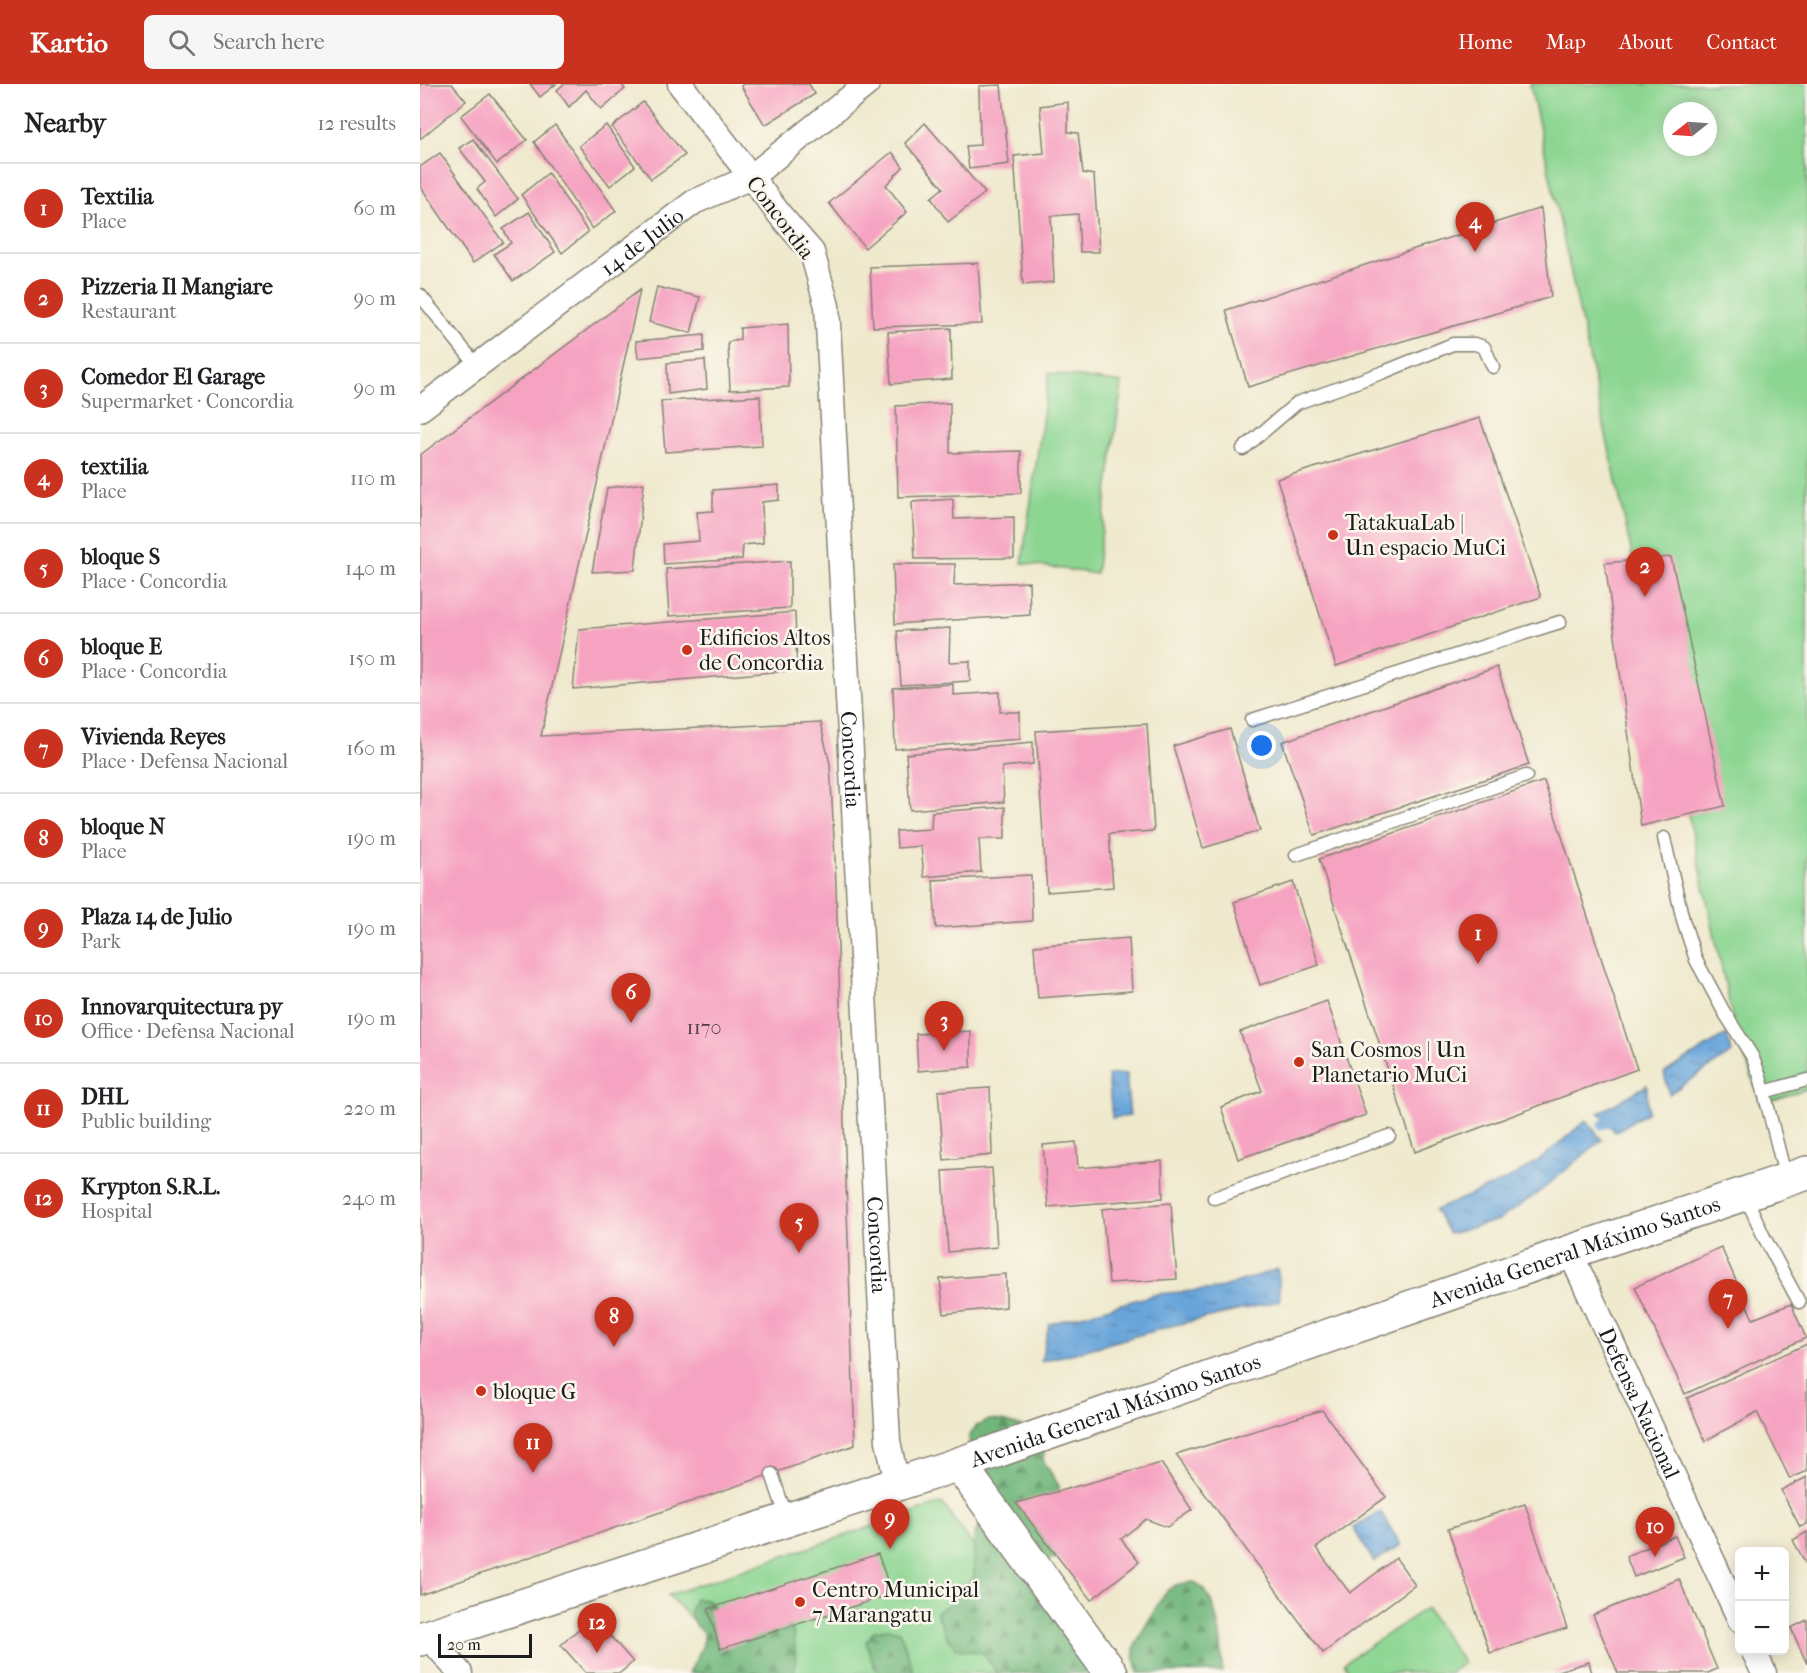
<!DOCTYPE html>
<html lang="en">
<head>
<meta charset="utf-8">
<style>
  body { margin:0; font-family:"IM FELL French Canon",serif; background:#f6f6f6; color:#202124 }
  .controls { position:absolute; right:18px; bottom:18px; display:grid; overflow:hidden; border-radius:9px; box-shadow:0 3px 15px #0003 }
  .controls button { width:54px; height:54px; display:grid; place-items:center; padding:0; border:0; border-bottom:2px solid #e0e0e0; background:#fff; color:#202124; font:30px sans-serif }
  .compass { position:absolute; left:1243px; top:18px; width:54px; height:54px; border-radius:50%; background:#fff; box-shadow:0 3px 15px #0003; rotate:253deg }
  .scale { position:absolute; left:18px; bottom:15px; width:94px; box-sizing:border-box; padding-left:6px; border:3px solid #1c1c1c; border-top:0; font-size:16px; line-height:21px; white-space:nowrap; color:#1c1c1c; -webkit-text-stroke:4px #fbf7ec; paint-order:stroke }
  .you { position:absolute; left:842px; top:662px; width:21px; height:21px; margin:-15px; border:4px solid #fff; border-radius:50%; background:#1a73e8; box-shadow:0 0 0 9px #1a73e833 }
  .badge { display:grid; place-items:center; width:39px; height:39px; border-radius:50%; background:#c8321e; color:#fff; font-size:20px; font-weight:700 }
  .pin { position:absolute; translate:-50% -50px; filter:drop-shadow(0 2px 3px #0008) }
  .pin::after { content:''; position:absolute; top:32px; width:21px; height:18px; background:inherit; clip-path:polygon(0 0,100% 0,50% 100%) }
  .list { margin:0; padding:0; list-style:none }
  h2 { display:flex; justify-content:space-between; align-items:center; height:78px; margin:0; padding:0 24px; font-size:26px }
  h2 small { font-size:20px; font-weight:400; color:#757577 }
  .list li { display:grid; grid-template-columns:39px 1fr auto; gap:18px; align-items:center; box-sizing:border-box; height:90px; padding:0 24px; border-top:2px solid #e0e0e0 }
  .list b { display:block; font-size:22px; white-space:nowrap }
  .list p { margin:0; font-size:20px; white-space:nowrap; color:#757577 }
  .list em { font-size:20px; font-style:normal; color:#757577 }
  .icon { flex:none; width:33px; height:33px; fill:none; stroke:currentColor; stroke-width:2; stroke-linecap:round; stroke-linejoin:round }
  .map { position:relative; flex:none; width:1387px; height:1589px; overflow:hidden }
  header { display:flex; align-items:center; gap:36px; box-sizing:border-box; height:84px; padding:0 30px; background:#c8321e; color:#fff }
  header strong { font-size:28px }
  nav { display:flex; gap:33px; margin-inline-start:auto; font-size:21px }
  .search { width:420px; height:54px; background:#f6f6f6; display:flex; align-items:center; gap:15px; box-sizing:border-box; padding:0 21px; border-radius:9px; color:#757577; font-size:22px }
  main { display:flex }
  aside { flex:1; background:#fff }
  .map>svg:first-child { display:block }
  .green { fill:#8cd692; stroke:#547957; stroke-width:1.5; fill-rule:evenodd }
  .forest { fill:url(#forest-firs); stroke:#466a4c; stroke-width:1.5 }
  .water { fill:url(#water-ripples); stroke:#42607b; stroke-width:1.5 }
  .lines { fill:none; stroke-linecap:round; stroke-linejoin:round }
  .stream { stroke:#69a5da; stroke-width:9 }
  .building { fill:#f6a2c1 }
  .lane-casing { stroke:#868274; stroke-width:15 }
  .street-casing { stroke:#868274; stroke-width:27 }
  .secondary-casing { stroke:#868274; stroke-width:36 }
  .primary-casing { stroke:#868274; stroke-width:36 }
  .lane { stroke:#fff; stroke-width:12 }
  .street { stroke:#fff; stroke-width:24 }
  .secondary { stroke:#fff; stroke-width:33 }
  .primary { stroke:#fff; stroke-width:33 }
  .poi-dot { fill:#c8321e; stroke:#fbf7ec; stroke-width:2 }
  .labels { text-anchor:middle; stroke-width:5; stroke-linejoin:round; paint-order:stroke }
  .number-label { font-size:20px; fill:#523e45 }
  .street-label { font-size:22px; fill:#1c1c1c; stroke:#fbf7ec }
  .poi-label { font-size:22px; fill:#1c1c1c; stroke:#fbf7ec; text-anchor:start }
</style>
</head>
<body>
<header>
<strong>Kartio</strong>
<div class="search"><svg class="icon" aria-label="search" viewBox="0 0 24 24"><circle cx="10" cy="10" r="6"/><path d="M15 15l6 6"/></svg>Search here</div>
<nav><a>Home</a><a>Map</a><a>About</a><a>Contact</a></nav>
</header>
<main>
<aside>
<h2>Nearby<small>12 results</small></h2>
<ul class="list">
<li><span class="badge">1</span><div><b>Textilia</b><p>Place</p></div><em>60 m</em></li>
<li><span class="badge">2</span><div><b>Pizzeria Il Mangiare</b><p>Restaurant</p></div><em>90 m</em></li>
<li><span class="badge">3</span><div><b>Comedor El Garage</b><p>Supermarket · Concordia</p></div><em>90 m</em></li>
<li><span class="badge">4</span><div><b>textilia</b><p>Place</p></div><em>110 m</em></li>
<li><span class="badge">5</span><div><b>bloque S</b><p>Place · Concordia</p></div><em>140 m</em></li>
<li><span class="badge">6</span><div><b>bloque E</b><p>Place · Concordia</p></div><em>150 m</em></li>
<li><span class="badge">7</span><div><b>Vivienda Reyes</b><p>Place · Defensa Nacional</p></div><em>160 m</em></li>
<li><span class="badge">8</span><div><b>bloque N</b><p>Place</p></div><em>190 m</em></li>
<li><span class="badge">9</span><div><b>Plaza 14 de Julio</b><p>Park</p></div><em>190 m</em></li>
<li><span class="badge">10</span><div><b>Innovarquitectura py</b><p>Office · Defensa Nacional</p></div><em>190 m</em></li>
<li><span class="badge">11</span><div><b>DHL</b><p>Public building</p></div><em>220 m</em></li>
<li><span class="badge">12</span><div><b>Krypton S.R.L.</b><p>Hospital</p></div><em>240 m</em></li>
</ul>
</aside>
<div class="map">
<svg width="1387" height="1589" viewBox="0 0 1387 1589">
  <defs>
    <pattern id="forest-firs" width="22" height="20" patternUnits="userSpaceOnUse" patternTransform="scale(1.5)"><rect width="22" height="20" fill="#71b77c"/><path d="M5 1l3.5 6h-7zM16 11l3.5 6h-7z" fill="#5c9465"/></pattern>
    <pattern id="water-ripples" width="26" height="14" patternUnits="userSpaceOnUse" patternTransform="scale(1.5)"><rect width="26" height="14" fill="#69a5da"/><path d="M2 4q2-2 4 0t4 0M15 11q2-2 4 0t4 0" fill="none" stroke="#5686b0"/></pattern>
  </defs>
  <rect width="100%" height="100%" fill="#fbf7ec"/>
  <filter id="ink" filterUnits="userSpaceOnUse"><feTurbulence type="fractalNoise" baseFrequency=".0167" numOctaves="2"/><feDisplacementMap in="SourceGraphic" scale="12" xChannelSelector="R" yChannelSelector="G"/><feConvolveMatrix kernelMatrix="1 2 1 2 8 2 1 2 1" color-interpolation-filters="sRGB"/></filter>
  <filter id="wash" filterUnits="userSpaceOnUse"><feTurbulence type="fractalNoise" baseFrequency=".008" numOctaves="4" result="noise"/><feDisplacementMap in="SourceGraphic" scale="24" xChannelSelector="R" yChannelSelector="G"/><feGaussianBlur stdDeviation="1.35" result="paint"/><feColorMatrix in="noise" values="0 0 0 0 0 0 0 0 0 0 0 0 0 0 0 0 0 1.4 0 .05"/><feComposite in="paint" operator="in"/></filter>
  <g filter="url(#wash)">
    <rect width="100%" height="100%" fill="#efe9cd"/>
    <g class="green">
      <path d="M1110,0H1387V1005L1341,1020L1314,941ZM1252,27H1288V63H1252Z"/>
      <path d="M629,289L702,299L676,490L602,479Z"/>
      <path d="M522,1419L647,1589H324L248,1511Z"/>
      <path d="M1006,1524L1044,1579L1029,1589H930L924,1579Z"/>
    </g>
    <g class="forest">
      <path d="M569,1336L582,1337L607,1344L625,1363L623,1376L639,1402L642,1471L628,1476L658,1569L663,1580L671,1589H577L563,1569L538,1565L528,1555L516,1528L527,1522L554,1492V1452L560,1440L573,1441L550,1368L549,1353L556,1342Z"/>
      <path d="M775,1498C779,1501 783,1504 786,1508C799,1528 803,1565 802,1588L718,1589C716,1582 713,1573 714,1566C716,1557 742,1511 749,1505C756,1499 766,1499 775,1498Z"/>
      <path d="M275,1515L288,1516L304,1539L363,1538L373,1547L376,1574L374,1589H269L283,1561V1548L274,1539L270,1527Z"/>
      <path d="M468,1545L480,1547L494,1589H462L454,1583L446,1558L454,1547Z"/>
    </g>
    <g class="water">
      <path d="M1307,950L1312,969L1249,1010L1244,989Z"/>
      <path d="M706,990L710,1032L692,1034L688,991Z"/>
      <path d="M1227,1001L1228,1028L1195,1048L1179,1029Z"/>
      <path d="M1166,1036L1182,1056L1118,1109L1079,1136L1029,1150L1015,1126L1086,1096L1121,1075Z"/>
      <path d="M858,1185L860,1217L751,1242L655,1269L621,1277L629,1240L737,1210L797,1205Z"/>
      <path d="M960,1427L981,1461L954,1478L933,1444Z"/>
    </g>
    <g class="lines">
      <path class="stream" d="M1182,1041L1198,1033"/>
    </g>
    <g id="blocks">
      <g class="building">
        <path d="M0,0H32L46,17L0,55Z"/>
        <path d="M110,0H136L120,13Z"/>
        <path d="M144,0H201L205,5L181,25L166,6L149,23L137,6Z"/>
        <path d="M323,0H389L395,10L345,41L321,2Z"/>
        <path d="M581,1L589,80L549,85L546,62L560,61L559,2Z"/>
        <path d="M70,10L107,56L77,80L41,32Z"/>
        <path d="M223,18L265,71L231,95L192,43Z"/>
        <path d="M648,18V48L658,49L663,89L674,91L679,168H660L658,130L631,132L634,198L603,201L594,72L624,69L620,22Z"/>
        <path d="M505,39L565,109L528,138L511,114L523,104L485,59Z"/>
        <path d="M135,41L196,127L172,145L114,58Z"/>
        <path d="M186,41L215,82L190,102L159,62Z"/>
        <path d="M53,55L98,115L76,133L57,105L65,98L39,64Z"/>
        <path d="M472,68L483,83L466,101L487,128L445,164L409,119Z"/>
        <path d="M20,69L83,158L53,179L0,102V83Z"/>
        <path d="M128,89L168,148L142,169L101,111Z"/>
        <path d="M1121,124L1131,213L828,303L806,226Z"/>
        <path d="M109,128L135,168L93,197L74,170L91,159L83,145Z"/>
        <path d="M558,179L562,240L453,243L450,183Z"/>
        <path d="M237,203L280,213L271,249L229,238Z"/>
        <path d="M220,206L121,652L400,638L410,680L415,774L435,1361L0,1511V371Z"/>
        <path d="M368,240L369,303L310,306L308,258L320,256V244Z"/>
        <path d="M531,244L532,295L471,300L468,248Z"/>
        <path d="M284,251V267L218,274L216,257Z"/>
        <path d="M285,276L287,305L248,310L247,279Z"/>
        <path d="M340,312L342,362L245,368L241,317Z"/>
        <path d="M530,319V369L601,367V409L478,413L476,322Z"/>
        <path d="M1060,334L1121,513L916,582L857,395Z"/>
        <path d="M224,399L215,486L172,488L187,404Z"/>
        <path d="M359,401V416L342,418L343,459L323,461L322,475L244,480L243,460L279,457L277,428L293,427V406Z"/>
        <path d="M533,415L534,435L594,433V474L495,475L492,418Z"/>
        <path d="M1251,473L1305,722L1221,742L1185,479Z"/>
        <path d="M370,477V524L249,532L246,485Z"/>
        <path d="M473,480H535L534,501L609,498L610,531L475,540Z"/>
        <path d="M375,528L377,586L153,605L159,545Z"/>
        <path d="M530,544L529,578L550,577V597L481,601L477,547Z"/>
        <path d="M1077,583L1109,681L894,751L862,658Z"/>
        <path d="M533,600V611L580,608V628H600V655L475,665L473,604Z"/>
        <path d="M727,640L734,747L689,750L693,803L627,808L616,647Z"/>
        <path d="M810,645L840,747L783,764L753,662Z"/>
        <path d="M613,658V680L582,683L584,718L490,726L486,670Z"/>
        <path d="M1124,697L1217,985L995,1068L899,775Z"/>
        <path d="M585,723V755H559L561,788L504,793L501,762L477,764L476,747L511,745L512,728Z"/>
        <path d="M611,791L612,837L516,844L513,796Z"/>
        <path d="M873,798L899,881L840,901L814,818Z"/>
        <path d="M709,854L712,907L618,914L614,862Z"/>
        <path d="M907,917L946,1031L818,1075L801,1023L842,1007L820,948Z"/>
        <path d="M551,947V983L498,987L496,950Z"/>
        <path d="M570,1004L572,1071L524,1076L518,1007Z"/>
        <path d="M656,1058L658,1084L742,1077L743,1114L628,1123L623,1061Z"/>
        <path d="M572,1084L577,1163L528,1168L523,1087Z"/>
        <path d="M751,1119L757,1195L689,1199L682,1125Z"/>
        <path d="M1301,1163L1333,1235L1371,1220L1386,1254L1265,1310L1215,1203Z"/>
        <path d="M586,1190V1223L524,1230L520,1195Z"/>
        <path d="M1387,1260V1387L1370,1395L1337,1328L1285,1357L1267,1314Z"/>
        <path d="M902,1326L966,1413L896,1464L930,1509L976,1474L995,1501L903,1569L756,1371Z"/>
        <path d="M741,1379L772,1426L747,1443L726,1435L701,1455L719,1478L671,1516L596,1419Z"/>
        <path d="M1387,1393V1440L1380,1443L1361,1406Z"/>
        <path d="M1105,1420L1147,1544L1070,1569L1028,1445Z"/>
        <path d="M1387,1448V1482L1373,1456Z"/>
        <path d="M1255,1452L1264,1473L1214,1493L1206,1472Z"/>
        <path d="M458,1470L472,1510L300,1565L288,1525Z"/>
        <path d="M1259,1495L1297,1585L1288,1589H1198L1173,1531Z"/>
        <path d="M173,1532L213,1578L200,1589H166L141,1561Z"/>
        <path d="M1387,1536V1580L1371,1544Z"/>
        <path d="M1169,1578L1172,1589H1135L1134,1588Z"/>
      </g>
    </g>
  </g>
  <g filter="url(#ink)">
    <use href="#blocks" fill-opacity="0" stroke="#868274" stroke-width="1.5"/>
    <g class="lines">
      <defs>
        <g id="lane">
          <path d="M0,211L57,282"/>
          <path d="M823,365L877,319L964,288L1033,260H1055L1064,263L1073,283"/>
          <path d="M832,636L1140,538"/>
          <path d="M1244,754L1263,836L1276,876L1304,928L1332,972L1340,992L1366,1095"/>
          <path d="M876,771L1106,692"/>
          <path d="M1344,1008L1387,996"/>
          <path d="M1325,1111L1344,1153L1379,1218"/>
          <path d="M794,1114L969,1052"/>
          <path d="M352,1390L367,1435"/>
        </g>
        <g id="street">
          <path id="s1" d="M260,0L360,131L392,168L407,222L468,1357L477,1400"/>
          <path id="s2" d="M0,325L274,118L331,93L447,0"/>
          <path id="s3" d="M1150,1168L1320,1536"/>
          <path d="M8,1552L40,1589"/>
          <path d="M1333,1566L1344,1589"/>
        </g>
        <path id="secondary" d="M539,1380L691,1589"/>
        <g id="primary">
          <path id="s4" d="M0,1555L539,1380L1150,1168L1387,1089"/>
        </g>
      </defs>
      <use href="#lane" class="lane-casing"/>
      <use href="#street" class="street-casing"/>
      <use href="#secondary" class="secondary-casing"/>
      <use href="#primary" class="primary-casing"/>
      <use href="#lane" class="lane"/>
      <use href="#street" class="street"/>
      <use href="#secondary" class="secondary"/>
      <use href="#primary" class="primary"/>
    </g>
  </g>
  <g class="poi-dot">
    <circle cx="913" cy="451" r="6"/>
    <circle cx="267" cy="566" r="6"/>
    <circle cx="879" cy="978" r="6"/>
    <circle cx="61" cy="1307" r="6"/>
    <circle cx="380" cy="1518" r="6"/>
  </g>
  <g class="labels">
    <g class="number-label">
      <text x="284" y="950">1170</text>
    </g>
    <g class="street-label">
      <text transform="translate(361 133) rotate(53)" y="8">Concordia</text>
      <text dy="8" stroke="none"><textPath href="#s2" startOffset="278">14 de Julio</textPath></text>
      <text dy="8" stroke="none"><textPath href="#s1" startOffset="724">Concordia</textPath></text>
      <text dy="8" stroke="none"><textPath href="#s1" startOffset="1210">Concordia</textPath></text>
      <text dy="8" stroke="none"><textPath href="#s4" startOffset="1218">Avenida General Máximo Santos</textPath></text>
      <text dy="8" stroke="none"><textPath href="#s3" startOffset="166">Defensa Nacional</textPath></text>
      <text dy="8" stroke="none"><textPath href="#s4" startOffset="732">Avenida General Máximo Santos</textPath></text>
    </g>
    <g class="poi-label">
      <text x="925" y="446">TatakuaLab |<tspan x="925" dy="25">Un espacio MuCi</tspan></text>
      <text x="279" y="561">Edificios Altos<tspan x="279" dy="25">de Concordia</tspan></text>
      <text x="891" y="973">San Cosmos | Un<tspan x="891" dy="25">Planetario MuCi</tspan></text>
      <text x="73" y="1315">bloque G</text>
      <text x="392" y="1513">Centro Municipal<tspan x="392" dy="25">7 Marangatu</tspan></text>
    </g>
  </g>
</svg>
<div class="controls">
<button>+</button>
<button>−</button>
</div>
<svg class="compass" viewBox="-18 -18 36 36"><path d="M0-13l5 13h-10z" fill="#e53935"/><path d="M0 13l5-13h-10z" fill="#757577"/></svg>
<div class="scale">20 m</div>
<div class="you"></div>
<div class="pin badge" style="left:1058px;top:880px">1</div>
<div class="pin badge" style="left:1225px;top:513px">2</div>
<div class="pin badge" style="left:524px;top:967px">3</div>
<div class="pin badge" style="left:1055px;top:168px">4</div>
<div class="pin badge" style="left:379px;top:1169px">5</div>
<div class="pin badge" style="left:211px;top:939px">6</div>
<div class="pin badge" style="left:1308px;top:1245px">7</div>
<div class="pin badge" style="left:194px;top:1263px">8</div>
<div class="pin badge" style="left:470px;top:1465px">9</div>
<div class="pin badge" style="left:1235px;top:1473px">10</div>
<div class="pin badge" style="left:113px;top:1389px">11</div>
<div class="pin badge" style="left:177px;top:1569px">12</div>
</div>
</main>
</body>
</html>
